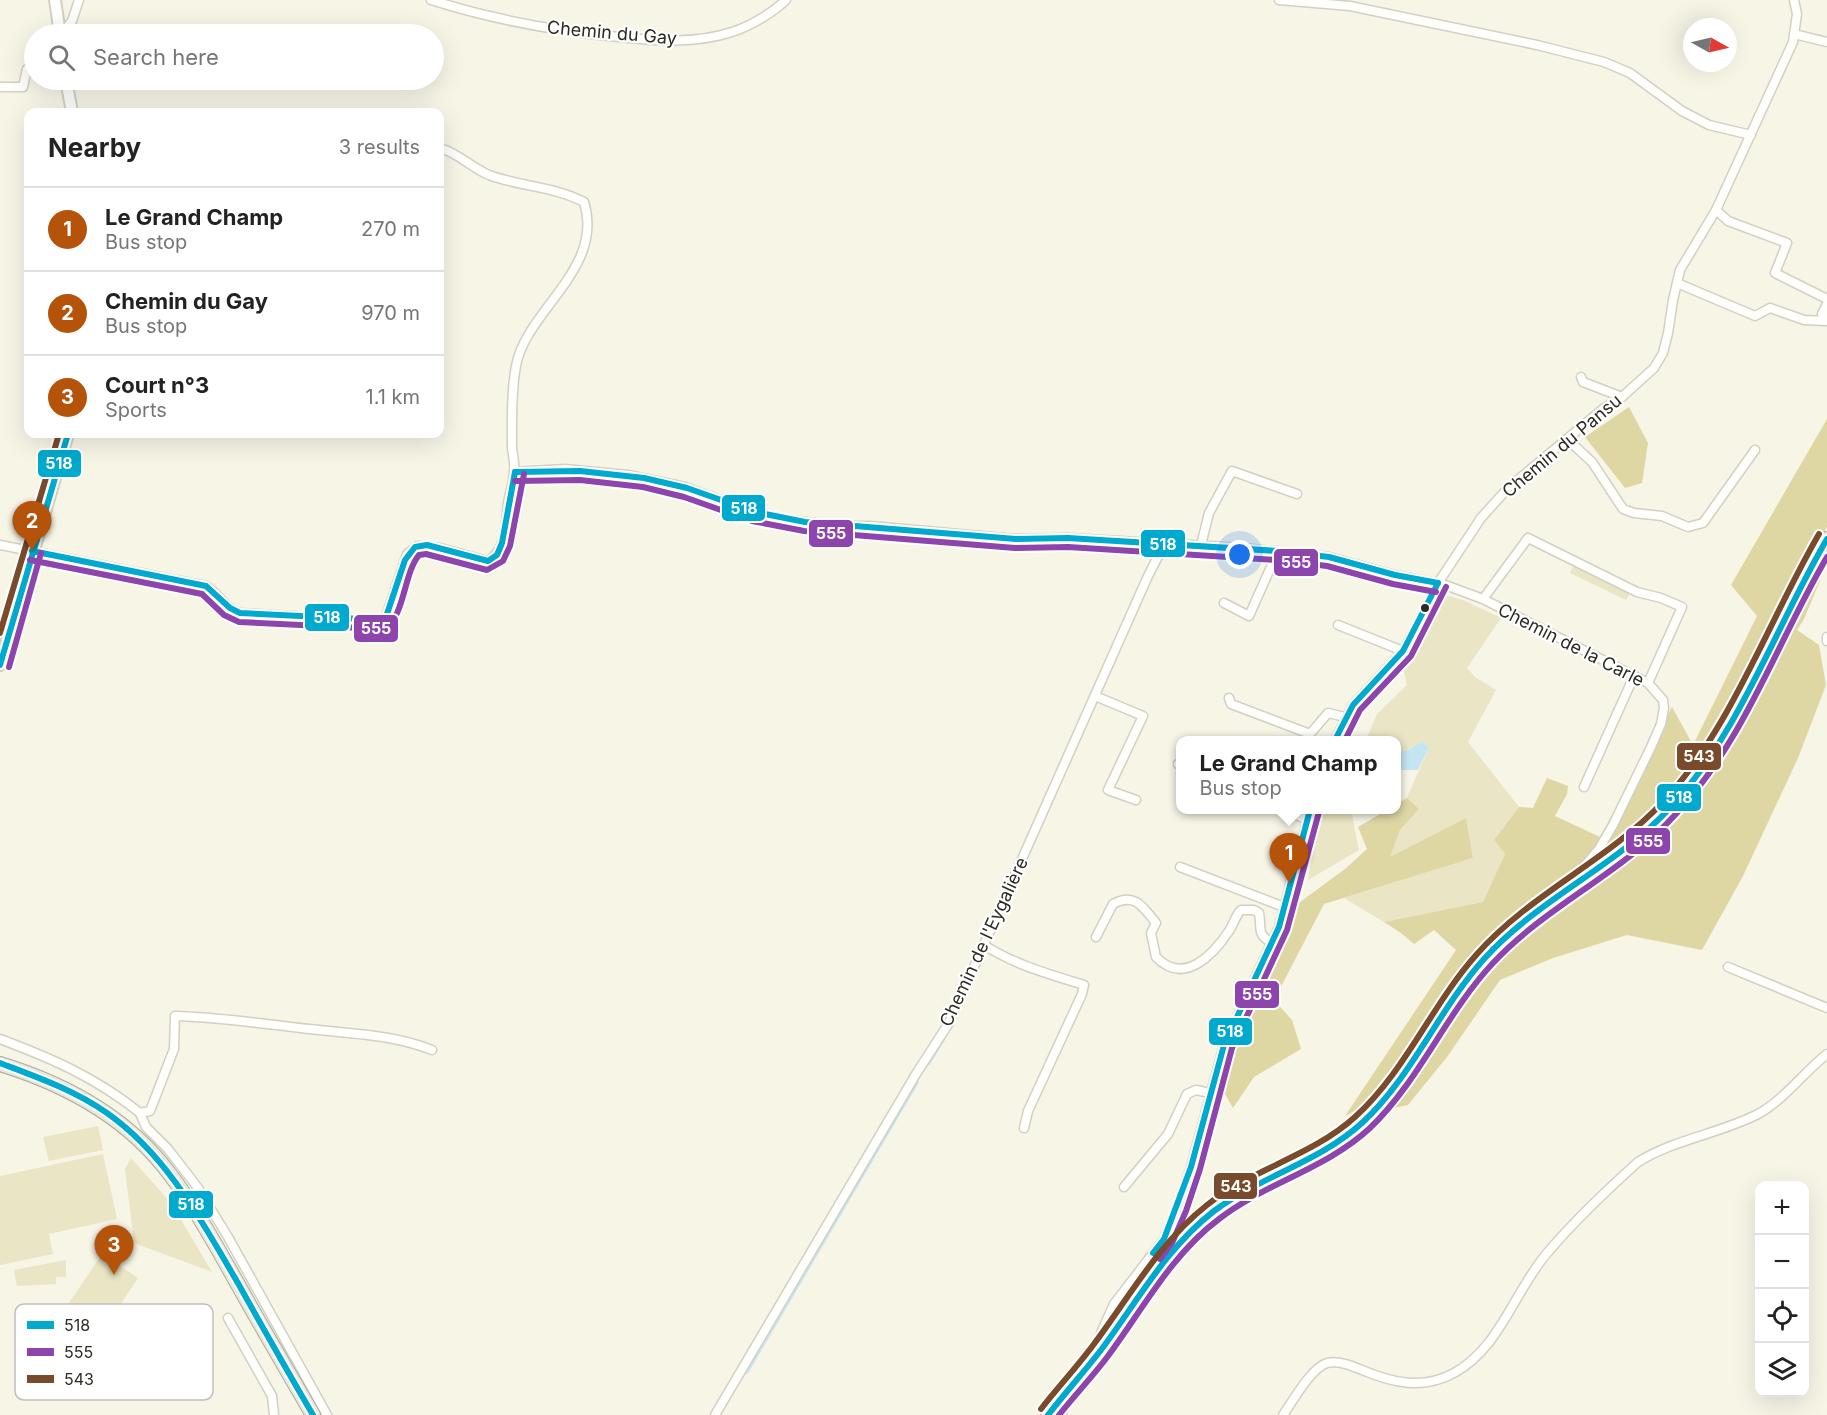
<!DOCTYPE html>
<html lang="en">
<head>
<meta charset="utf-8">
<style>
  body { margin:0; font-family:Inter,sans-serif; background:#f2f2f2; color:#222 }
  .controls { position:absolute; right:18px; bottom:18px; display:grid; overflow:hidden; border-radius:12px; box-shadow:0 6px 24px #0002 }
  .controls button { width:54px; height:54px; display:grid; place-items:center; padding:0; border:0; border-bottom:2px solid #e0e0e0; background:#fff; color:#222; font:30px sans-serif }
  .compass { position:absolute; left:1683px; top:18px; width:54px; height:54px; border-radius:50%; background:#fff; box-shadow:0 6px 24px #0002; rotate:98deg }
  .you { position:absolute; left:1240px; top:555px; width:21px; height:21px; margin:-15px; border:4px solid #fff; border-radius:50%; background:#1a73e8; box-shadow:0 0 0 9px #1a73e833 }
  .badge { display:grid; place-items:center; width:39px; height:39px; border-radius:50%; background:#b45309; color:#fff; font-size:20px; font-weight:700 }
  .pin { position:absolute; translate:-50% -50px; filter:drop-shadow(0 2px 3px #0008) }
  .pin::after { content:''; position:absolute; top:32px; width:21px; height:18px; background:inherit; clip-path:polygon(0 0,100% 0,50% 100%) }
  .popup { position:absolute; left:1176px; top:736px; width:225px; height:78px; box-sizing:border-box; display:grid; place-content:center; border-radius:12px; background:#fff; filter:drop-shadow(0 2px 4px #0005); font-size:20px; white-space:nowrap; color:#767676 }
  .popup b { font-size:22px; color:#222 }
  .popup::after { content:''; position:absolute; left:50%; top:100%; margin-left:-12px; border:12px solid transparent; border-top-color:#fff }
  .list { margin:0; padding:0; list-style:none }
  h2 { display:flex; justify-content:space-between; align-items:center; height:78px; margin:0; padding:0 24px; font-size:26px }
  h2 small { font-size:20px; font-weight:400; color:#767676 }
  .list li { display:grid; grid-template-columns:39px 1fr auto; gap:18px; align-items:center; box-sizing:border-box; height:84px; padding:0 24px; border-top:2px solid #e0e0e0 }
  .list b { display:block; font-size:22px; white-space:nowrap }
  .list p { margin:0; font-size:20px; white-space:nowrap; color:#767676 }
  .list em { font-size:20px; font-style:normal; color:#767676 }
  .icon { flex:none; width:33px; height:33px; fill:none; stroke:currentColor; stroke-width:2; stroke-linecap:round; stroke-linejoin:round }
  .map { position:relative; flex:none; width:1827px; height:1415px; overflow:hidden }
  .search { position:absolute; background:#fff; box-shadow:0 6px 24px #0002; left:24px; top:24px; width:420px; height:66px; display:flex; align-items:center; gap:15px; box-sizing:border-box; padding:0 21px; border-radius:33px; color:#767676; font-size:22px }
  .panel { position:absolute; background:#fff; box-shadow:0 6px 24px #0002; left:24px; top:108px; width:420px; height:330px; border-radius:12px }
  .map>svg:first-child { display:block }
  .green { fill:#eae5c4 }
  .forest { fill:#ded6a3 }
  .water { fill:#c5e5f3 }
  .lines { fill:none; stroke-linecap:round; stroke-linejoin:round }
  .stream { stroke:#c5e5f3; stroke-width:2 }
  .minor-casing { stroke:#d2d0c4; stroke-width:11 }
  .tertiary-casing { stroke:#d2d0c4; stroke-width:14 }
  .primary-casing { stroke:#aeab9a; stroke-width:16 }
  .minor { stroke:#fefefb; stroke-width:8 }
  .tertiary { stroke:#fefefb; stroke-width:10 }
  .primary { stroke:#e9e7df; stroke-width:14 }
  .bus-1-casing { stroke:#fff; stroke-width:10 }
  .bus-2-casing { stroke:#fff; stroke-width:10 }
  .bus-3-casing { stroke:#fff; stroke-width:10 }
  .bus-1 { stroke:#00a9ce; stroke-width:6 }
  .bus-2 { stroke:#8e44ad; stroke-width:6 }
  .bus-3 { stroke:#7a4b2a; stroke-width:6 }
  .bus-dot { fill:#2c2b21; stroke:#fff; stroke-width:2 }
  .labels { text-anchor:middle; stroke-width:4.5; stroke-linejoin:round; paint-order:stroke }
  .street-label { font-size:18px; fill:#2c2b21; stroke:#fff }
  .key { fill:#fff; stroke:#c0bfbc; stroke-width:1.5 }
  .key-label { font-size:16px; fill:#2c2b21 }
  .line-badge { stroke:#fff; stroke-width:2 }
  .badge-label { font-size:16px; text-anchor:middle; font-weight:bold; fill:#fff }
</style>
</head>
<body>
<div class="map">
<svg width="1827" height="1415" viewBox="0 0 1827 1415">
  <rect width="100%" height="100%" fill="#f7f5e6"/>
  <g class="green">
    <path d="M1573,566L1630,593L1626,600L1570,573Z"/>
    <path d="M1441,594L1463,600L1501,618L1467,668L1475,677L1496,690L1468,742L1519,807L1494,840L1505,854L1483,902L1384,922L1344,898L1473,858L1466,818L1389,858L1400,830L1419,809L1407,798L1429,747L1422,742L1406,751L1397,750V740H1366L1377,714L1407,685L1402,663Z"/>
    <path d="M1323,810H1351L1359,850L1308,880L1318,821Z"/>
    <path d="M98,1126L103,1150L49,1161L43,1137Z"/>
    <path d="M103,1154L117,1219L49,1234L53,1254L0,1265V1176Z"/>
    <path d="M131,1158L171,1203L212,1272L134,1243L125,1169Z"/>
    <path d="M102,1254L138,1278L101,1334L65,1309Z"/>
    <path d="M66,1260V1277H56V1284L17,1286L14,1270Z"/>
    <path d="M72,1318L100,1336L90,1351L62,1333Z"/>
  </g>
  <g class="forest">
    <path d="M1629,407L1648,443L1642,483L1625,488L1585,437Z"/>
    <path d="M1827,419V527L1788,595L1707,753L1676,794L1643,828L1599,865L1519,918L1473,964L1382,1097L1345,1116L1456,950L1434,930L1414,944L1401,933L1384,922L1483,902L1505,854L1494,840L1519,807L1533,808L1547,778L1568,786L1567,794L1555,816L1600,837L1672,707L1693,745L1757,616L1731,585Z"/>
    <path d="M1827,551V564L1804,619L1797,630L1819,645L1826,685L1798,758L1743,876L1702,950L1627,935L1553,958L1500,980L1447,1057L1408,1105L1394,1108L1455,1014L1504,945L1563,900L1626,858L1689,797L1724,749L1771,653Z"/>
    <path d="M1407,798L1419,809L1400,830L1390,857L1466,818L1473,858L1324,904L1274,1000L1292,1020L1301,1049L1254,1077L1233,1108L1221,1087L1296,905L1345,869L1367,849L1358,827L1387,810H1397V804Z"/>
  </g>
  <path class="water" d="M1422,742L1429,747L1418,770H1399L1397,776V750L1406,751Z"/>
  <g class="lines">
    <g class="stream">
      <path d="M929,1064L945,1038"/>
      <path d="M747,1373L918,1082"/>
    </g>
    <defs>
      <g id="minor">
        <path d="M431,0C491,19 555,31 619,37C656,41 695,44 732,32C751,26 772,13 786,0"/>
        <path d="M1279,0L1350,6L1537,45L1604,62L1630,73L1682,111L1709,125L1751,135"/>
        <path d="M61,34L72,21L79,0"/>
        <path d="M1794,34L1827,42"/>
        <path d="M0,87H23L27,69L34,67"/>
        <path d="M1716,210L1728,221L1787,243L1775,273L1827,299"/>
        <path d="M1677,283L1755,316L1770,308L1804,320L1827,321"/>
        <path d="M1827,304L1822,314L1827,316"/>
        <path d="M1581,377L1583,382L1622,397"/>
        <path d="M1567,439L1592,462L1623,509L1634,513L1662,516L1688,527L1703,523L1755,450"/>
        <path d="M515,472L565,469L628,475L685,487L739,507L782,519L838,526H870L1016,539L1068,538L1244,548L1329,557L1395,575L1445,585L1483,599L1648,683L1663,700L1664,708L1661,724L1651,747L1613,825L1599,849L1582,869L1581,881"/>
        <path d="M0,545L206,586C220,594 224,608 240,613L377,621L386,617L407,554L417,546L440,548L488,561C508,548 505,523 508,503C510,492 514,481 514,471C515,464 513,456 512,448C512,422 511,392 516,366C526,310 605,269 584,202C553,186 521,187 489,175C472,168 458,153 440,148"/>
        <path d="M1201,545L1209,513L1232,471L1297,494"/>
        <path d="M1483,599L1528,538L1637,592L1661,598L1682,607L1648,683"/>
        <path d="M1224,603L1249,616L1278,551"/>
        <path d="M1338,625L1403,651"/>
        <path d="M1827,637V641"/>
        <path d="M1095,696L1143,716L1108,790L1136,800"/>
        <path d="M1229,698L1231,704L1310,734L1328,713L1345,717"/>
        <path d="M1335,740L1353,705L1403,651L1427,608L1440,580L1481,518L1508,488L1603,409L1622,397L1654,368L1663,353L1668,333L1673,300L1680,270L1716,210L1793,42L1797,14L1794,0"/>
        <path d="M1178,764L1181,765"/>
        <path d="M1584,787L1634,676"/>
        <path d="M1283,810L1306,819"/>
        <path d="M1180,867L1284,907"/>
        <path d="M1096,937L1113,904C1135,892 1143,907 1156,923L1151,933L1156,957C1184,986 1213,955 1229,931C1234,924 1235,916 1241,910H1254L1259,913C1262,929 1256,934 1272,943"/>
        <path d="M984,945C1015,965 1049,974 1084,985L1082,994L1028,1111L1024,1128"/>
        <path d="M1728,967L1827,1008"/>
        <path d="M0,1039C53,1059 95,1077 140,1113L150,1111L174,1049L175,1016C220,1017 264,1024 309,1029C351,1034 392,1034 432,1050"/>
        <path d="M140,1113L146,1127L168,1149L198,1188L228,1237L327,1415"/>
        <path d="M1124,1187L1168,1134L1187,1094L1196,1090L1210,1093"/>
        <path d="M228,1318L272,1396L274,1415"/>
        <path d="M1101,1349V1333L1114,1304L1164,1239L1177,1208L1191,1167L1224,1045L1279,927L1310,810"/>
        <path d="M715,1415L916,1074L949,1023L1148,576L1165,543"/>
        <path d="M1062,1415L1063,1397"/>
        <path d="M1283,1415C1293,1401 1311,1368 1327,1363C1338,1360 1352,1366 1362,1370C1393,1383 1423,1390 1454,1373C1501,1347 1514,1291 1548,1252C1575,1220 1607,1190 1638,1162C1675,1139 1719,1134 1758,1114C1784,1100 1804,1072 1827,1054"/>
      </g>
      <g id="tertiary">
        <path d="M55,0L60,34"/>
        <path d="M66,80L72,112"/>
        <path d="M0,665L68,434"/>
      </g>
      <g id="primary">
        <path d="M0,1064C65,1084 127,1117 169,1173C195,1207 215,1244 236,1281C261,1326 287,1370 313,1415"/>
        <path d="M1048,1415C1065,1393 1084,1372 1101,1350C1136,1302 1166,1247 1214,1211C1260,1176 1321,1162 1363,1122C1413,1075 1439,1009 1484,959C1521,918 1569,892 1612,860C1635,842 1659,821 1678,799C1743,722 1774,624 1827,539"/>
      </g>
    </defs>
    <use href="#minor" class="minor-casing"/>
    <use href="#tertiary" class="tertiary-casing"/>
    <use href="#primary" class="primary-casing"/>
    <use href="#minor" class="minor"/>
    <use href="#tertiary" class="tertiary"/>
    <use href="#primary" class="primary"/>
    <defs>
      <g id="bus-1">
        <path d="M515,472L580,471L644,478L687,488L755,512L805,522L1016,539L1068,538L1278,551L1329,557L1395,575L1438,583"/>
        <path d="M32,551L206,586L230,608L240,613L382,620L386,617L405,560L415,547L427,545L488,561L497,555L502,543L515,472"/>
        <path d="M0,665L68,434"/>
        <path d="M1335,740L1353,705L1403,651L1438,583"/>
        <path d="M0,1063C37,1077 74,1090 107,1113C167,1155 203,1223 239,1285C263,1328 288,1372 313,1415"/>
        <path d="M1153,1253L1164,1239L1191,1167L1224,1045L1279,927L1310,810"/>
        <path d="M1048,1415C1065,1393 1084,1372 1101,1350C1137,1302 1166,1248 1214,1211C1261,1176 1320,1162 1363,1122C1413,1075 1439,1009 1484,959C1538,899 1615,867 1670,808C1739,734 1776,626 1827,539"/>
      </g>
      <g id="bus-2">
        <path d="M515,481L580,480L643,487L684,497L752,521L804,531L1015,548L1068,547L1277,560L1327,566L1393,584L1436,592"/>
        <path d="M30,560L202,594L224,615L239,622L383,629C405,619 403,574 419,555L426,554L487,570L503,561L510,546L524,474"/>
        <path d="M9,667L41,553"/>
        <path d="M1345,740L1360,710L1411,656L1446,587"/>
        <path d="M1160,1259L1172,1243L1186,1211L1200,1169L1232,1048L1287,930L1319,812"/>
        <path d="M1059,1415C1075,1395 1093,1376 1108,1356C1143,1309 1171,1255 1219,1219C1265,1183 1326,1169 1370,1128C1420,1080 1446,1013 1493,963C1546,906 1621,874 1675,815C1744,742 1777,642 1827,557"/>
      </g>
      <g id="bus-3">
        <path d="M0,633L59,434"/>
        <path d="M1041,1409C1058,1387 1077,1367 1094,1344C1130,1296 1159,1243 1207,1205C1252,1169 1312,1156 1355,1117C1406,1071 1432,1004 1477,954C1530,894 1607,861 1662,803C1730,731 1769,620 1819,534"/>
      </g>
    </defs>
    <use href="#bus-1" class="bus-1-casing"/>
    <use href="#bus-2" class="bus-2-casing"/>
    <use href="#bus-3" class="bus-3-casing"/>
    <use href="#bus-1" class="bus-1"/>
    <use href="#bus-2" class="bus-2"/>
    <use href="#bus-3" class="bus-3"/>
  </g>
  <circle class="bus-dot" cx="1425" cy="608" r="5"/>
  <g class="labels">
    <g class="street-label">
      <text transform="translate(612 33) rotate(5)" y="6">Chemin du Gay</text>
      <text transform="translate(1562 446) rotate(-40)" y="6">Chemin du Pansu</text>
      <text transform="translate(1571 645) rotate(27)" y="6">Chemin de la Carle</text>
      <text transform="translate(984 942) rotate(-65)" y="6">Chemin de l'Eygalière</text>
    </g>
  </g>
  <rect x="15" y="1304" width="198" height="96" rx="9" class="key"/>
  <rect x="27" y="1321" width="27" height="8" fill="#00a9ce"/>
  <rect x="27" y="1348" width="27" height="8" fill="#8e44ad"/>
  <rect x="27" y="1375" width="27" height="8" fill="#7a4b2a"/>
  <g class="key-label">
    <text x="64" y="1331">518</text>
    <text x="64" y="1358">555</text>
    <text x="64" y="1385">543</text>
  </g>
  <g class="line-badge">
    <rect x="37" y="449" width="45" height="29" rx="6" fill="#00a9ce"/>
    <rect x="721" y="494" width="45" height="28" rx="6" fill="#00a9ce"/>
    <rect x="808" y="519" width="46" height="29" rx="6" fill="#8e44ad"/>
    <rect x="1140" y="529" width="46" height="29" rx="6" fill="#00a9ce"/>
    <rect x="1273" y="548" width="46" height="29" rx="6" fill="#8e44ad"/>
    <rect x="304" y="603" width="46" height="29" rx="6" fill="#00a9ce"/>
    <rect x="353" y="614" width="46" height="29" rx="6" fill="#8e44ad"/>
    <rect x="1676" y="742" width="46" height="29" rx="6" fill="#7a4b2a"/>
    <rect x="1656" y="783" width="46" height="29" rx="6" fill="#00a9ce"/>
    <rect x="1625" y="827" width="46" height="28" rx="6" fill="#8e44ad"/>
    <rect x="1234" y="980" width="46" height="29" rx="6" fill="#8e44ad"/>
    <rect x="1208" y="1017" width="45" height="29" rx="6" fill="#00a9ce"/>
    <rect x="1213" y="1172" width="45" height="28" rx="6" fill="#7a4b2a"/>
    <rect x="168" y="1190" width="46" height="29" rx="6" fill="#00a9ce"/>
  </g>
  <g class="badge-label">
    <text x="59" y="469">518</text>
    <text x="744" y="514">518</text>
    <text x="831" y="539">555</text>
    <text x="1163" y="550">518</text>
    <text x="1296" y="568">555</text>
    <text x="327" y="623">518</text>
    <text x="376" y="634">555</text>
    <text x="1699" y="762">543</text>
    <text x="1679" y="803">518</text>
    <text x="1648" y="847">555</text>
    <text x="1257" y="1000">555</text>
    <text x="1230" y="1037">518</text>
    <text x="1236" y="1192">543</text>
    <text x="191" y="1210">518</text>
  </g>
</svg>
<div class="controls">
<button>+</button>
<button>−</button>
<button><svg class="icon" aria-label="locate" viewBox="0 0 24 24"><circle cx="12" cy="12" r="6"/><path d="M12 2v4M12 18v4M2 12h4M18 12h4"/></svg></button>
<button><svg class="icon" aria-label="layers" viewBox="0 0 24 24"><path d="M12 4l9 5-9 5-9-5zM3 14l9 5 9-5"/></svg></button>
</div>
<svg class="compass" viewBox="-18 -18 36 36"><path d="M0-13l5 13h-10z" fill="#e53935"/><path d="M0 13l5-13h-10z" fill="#767676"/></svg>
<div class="you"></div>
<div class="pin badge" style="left:1289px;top:883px">1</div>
<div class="popup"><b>Le Grand Champ</b>Bus stop</div>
<div class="pin badge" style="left:32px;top:551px">2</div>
<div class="pin badge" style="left:114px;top:1275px">3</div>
<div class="search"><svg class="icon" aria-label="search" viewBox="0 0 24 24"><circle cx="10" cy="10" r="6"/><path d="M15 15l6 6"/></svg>Search here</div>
<section class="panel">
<h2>Nearby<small>3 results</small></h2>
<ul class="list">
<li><span class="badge">1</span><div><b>Le Grand Champ</b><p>Bus stop</p></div><em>270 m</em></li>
<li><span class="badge">2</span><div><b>Chemin du Gay</b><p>Bus stop</p></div><em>970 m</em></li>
<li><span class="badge">3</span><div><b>Court n°3</b><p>Sports</p></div><em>1.1 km</em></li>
</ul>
</section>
</div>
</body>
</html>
